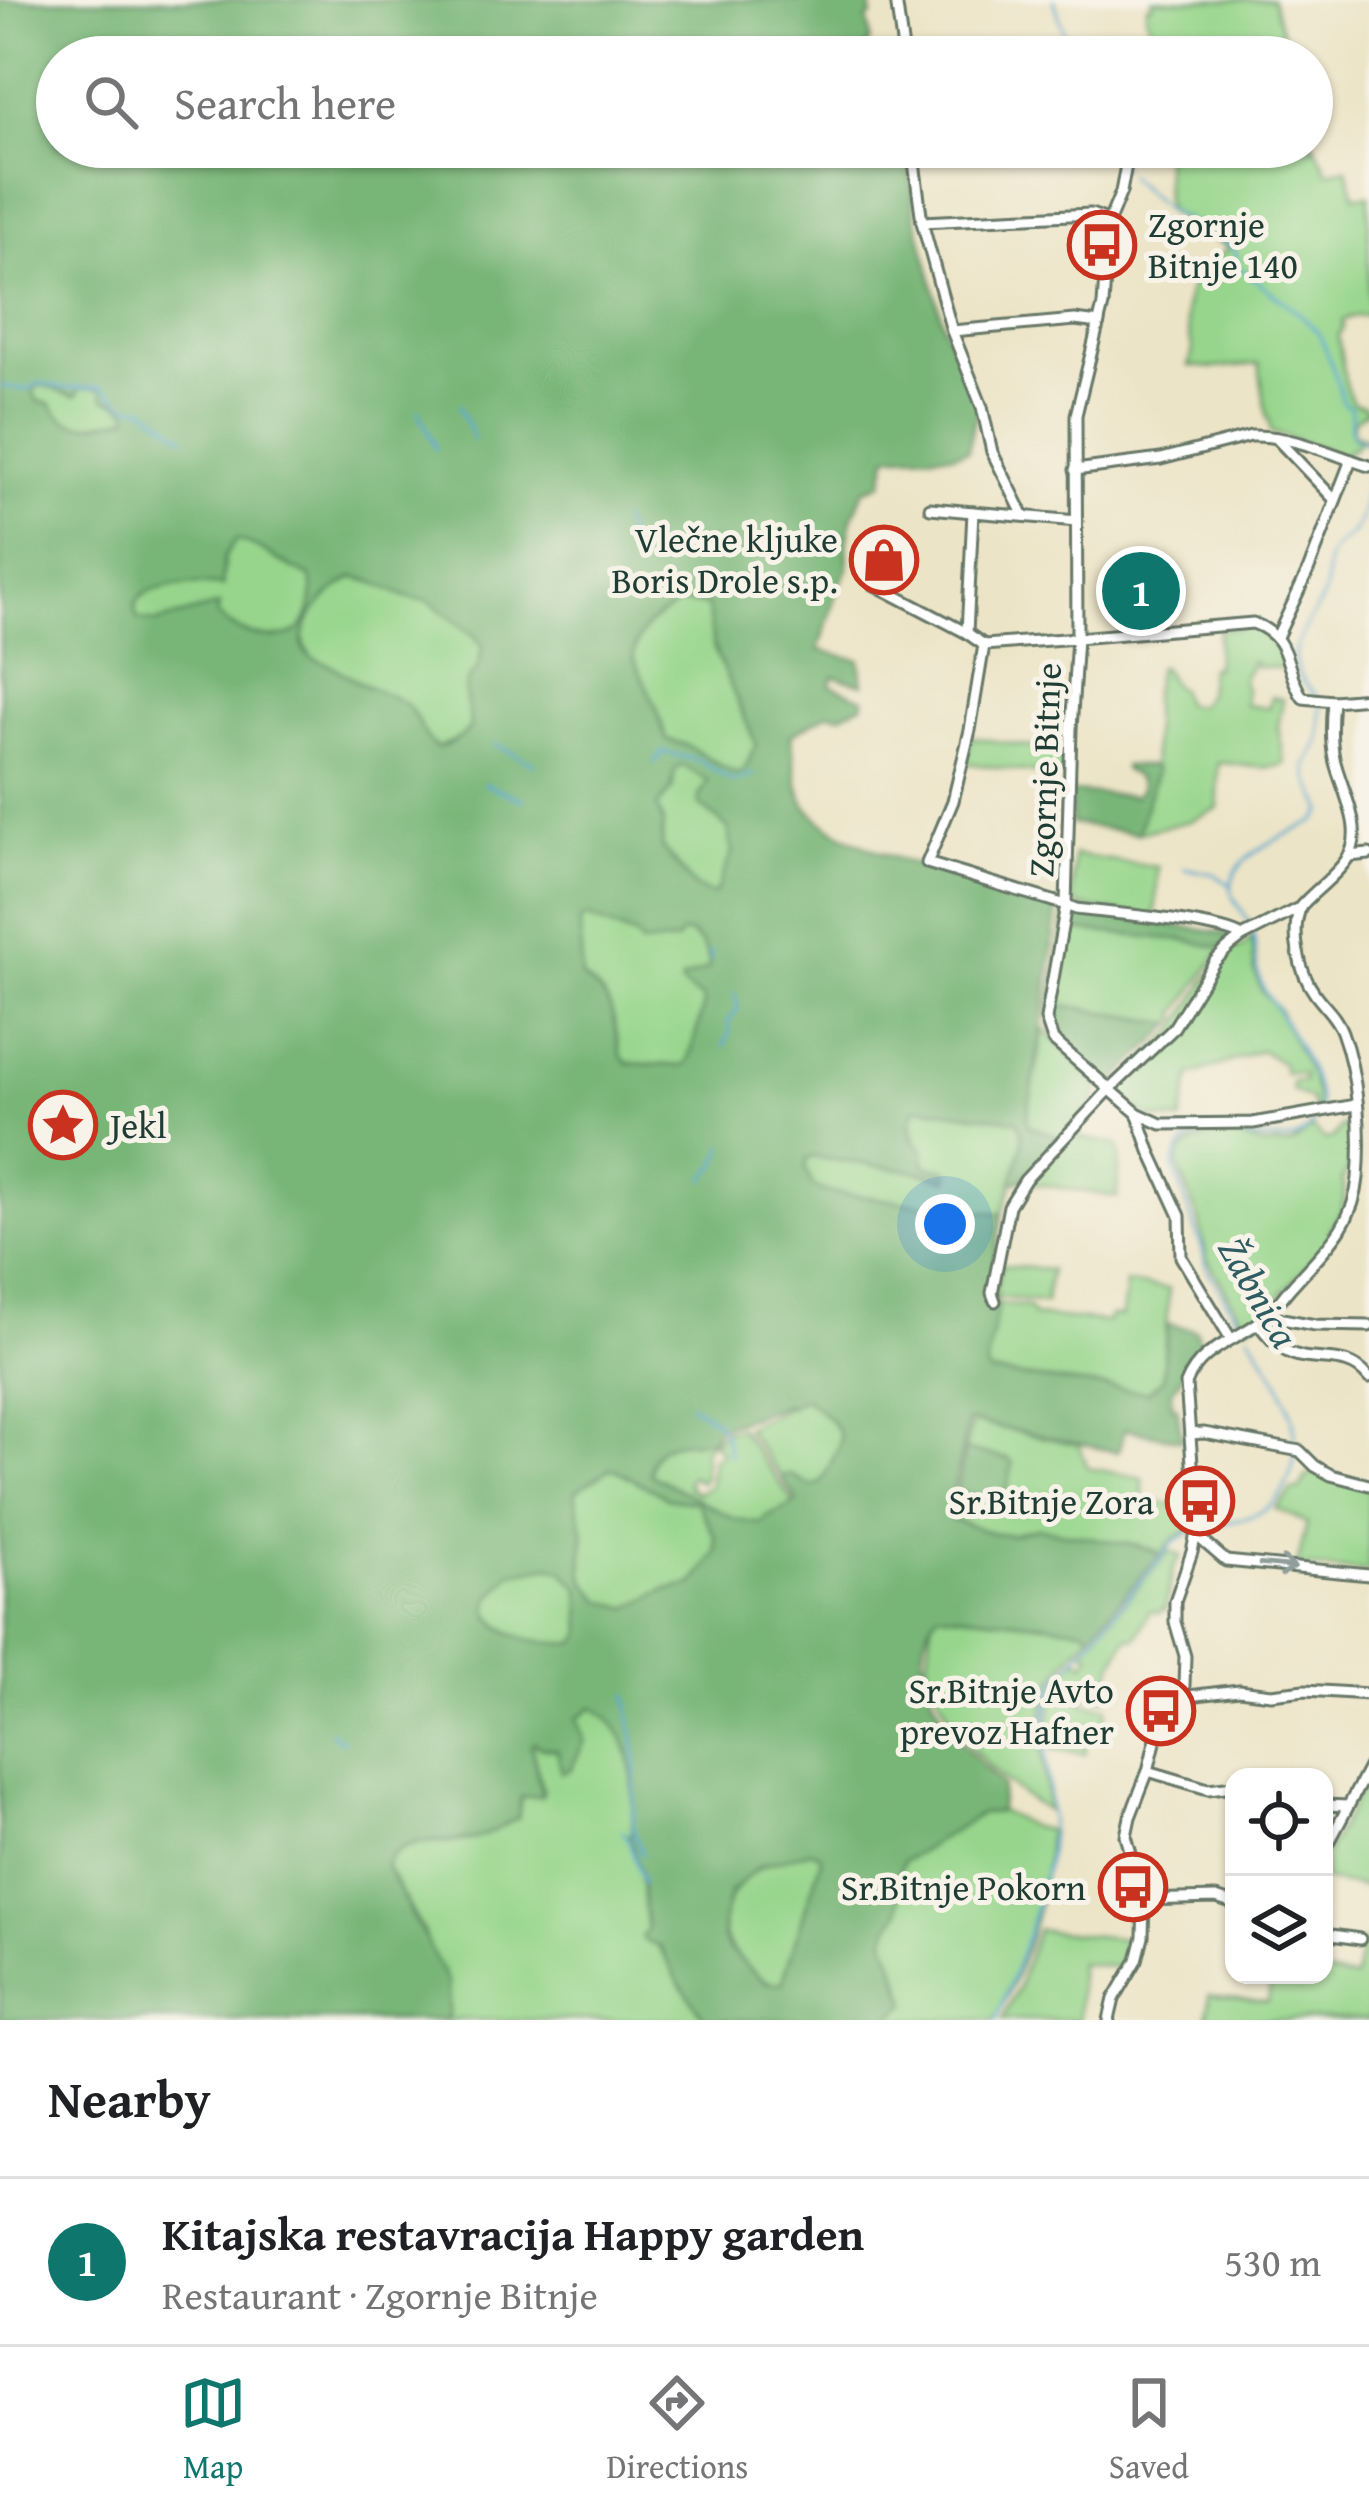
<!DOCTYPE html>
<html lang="en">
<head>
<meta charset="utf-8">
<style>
  body { margin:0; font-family:"Gentium Book Plus",serif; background:#f2f2f2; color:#202124 }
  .controls { position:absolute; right:36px; bottom:36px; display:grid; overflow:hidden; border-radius:24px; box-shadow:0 3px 9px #0004 }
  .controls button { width:108px; height:108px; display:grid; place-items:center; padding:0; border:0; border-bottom:3px solid #e0e0e0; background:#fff; color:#202124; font:60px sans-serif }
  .you { position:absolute; left:945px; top:1224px; width:42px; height:42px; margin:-30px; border:9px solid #fff; border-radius:50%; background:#1a73e8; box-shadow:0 0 0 18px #1a73e833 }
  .badge { display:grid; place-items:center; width:78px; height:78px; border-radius:50%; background:#0f766e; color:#fff; font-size:39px; font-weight:700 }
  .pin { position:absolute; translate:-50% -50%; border:6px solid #fff; box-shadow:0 3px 12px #0006 }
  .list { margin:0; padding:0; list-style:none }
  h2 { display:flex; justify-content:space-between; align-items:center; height:156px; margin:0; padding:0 48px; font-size:51px }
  h2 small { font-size:39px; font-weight:400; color:#757577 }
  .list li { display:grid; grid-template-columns:78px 1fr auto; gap:36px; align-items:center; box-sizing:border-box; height:168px; padding:0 48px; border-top:3px solid #e0e0e0 }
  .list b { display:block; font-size:45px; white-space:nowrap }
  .list p { margin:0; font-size:39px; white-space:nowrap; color:#757577 }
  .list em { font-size:39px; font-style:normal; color:#757577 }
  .icon { flex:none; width:66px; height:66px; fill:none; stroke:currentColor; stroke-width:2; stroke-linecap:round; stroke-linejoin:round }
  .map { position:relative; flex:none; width:1369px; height:2020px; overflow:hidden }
  .search { position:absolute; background:#fff; box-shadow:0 3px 9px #0004; left:36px; right:36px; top:36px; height:132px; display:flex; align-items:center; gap:30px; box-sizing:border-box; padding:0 42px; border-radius:66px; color:#757577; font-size:45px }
  .sheet { height:324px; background:#fff }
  nav { display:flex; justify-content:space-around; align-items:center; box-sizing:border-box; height:168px; border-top:3px solid #e0e0e0; background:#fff; font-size:33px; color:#757577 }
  nav a { display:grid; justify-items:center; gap:6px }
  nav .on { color:#0f766e }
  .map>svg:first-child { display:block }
  .green { fill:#96d58b; stroke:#5a8960; stroke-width:3 }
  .forest { fill:#78b677; stroke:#4c7a56; stroke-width:3; fill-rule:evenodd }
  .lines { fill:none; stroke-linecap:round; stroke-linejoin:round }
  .stream { stroke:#52a6ce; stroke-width:3 }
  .minor-casing { stroke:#677767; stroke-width:15 }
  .minor { stroke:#fff; stroke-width:9 }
  .oneway { stroke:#8f9e9a }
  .labels { text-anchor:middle; stroke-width:10; stroke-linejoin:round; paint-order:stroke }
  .poi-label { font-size:36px; fill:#1f3d34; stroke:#f7f3e8; text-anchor:end }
  .street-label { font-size:36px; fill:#1f3d34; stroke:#f7f3e8 }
  .water-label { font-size:39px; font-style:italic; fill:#2e5c62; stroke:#f7f3e8 }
</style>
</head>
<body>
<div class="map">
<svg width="1369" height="2020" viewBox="0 0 1369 2020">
  <rect width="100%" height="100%" fill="#f7f3e8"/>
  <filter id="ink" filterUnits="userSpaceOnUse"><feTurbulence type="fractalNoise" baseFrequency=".00833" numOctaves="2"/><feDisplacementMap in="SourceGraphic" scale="24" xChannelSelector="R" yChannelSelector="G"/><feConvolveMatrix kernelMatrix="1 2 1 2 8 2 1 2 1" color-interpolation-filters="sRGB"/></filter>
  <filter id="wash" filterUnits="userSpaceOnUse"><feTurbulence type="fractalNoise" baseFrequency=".004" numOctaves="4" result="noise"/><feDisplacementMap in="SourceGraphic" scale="48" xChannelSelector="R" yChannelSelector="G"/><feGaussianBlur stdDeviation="2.7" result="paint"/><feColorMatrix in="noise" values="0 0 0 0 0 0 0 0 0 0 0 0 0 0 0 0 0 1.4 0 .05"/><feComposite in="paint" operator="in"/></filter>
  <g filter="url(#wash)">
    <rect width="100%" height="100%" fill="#ece4c6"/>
    <g class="green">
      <path d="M1152,0H1272L1284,38L1299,43L1302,57H1160L1146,14L1147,6L1152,5Z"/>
      <path d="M1312,139L1328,172L1347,168L1355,196L1369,195V315L1351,317L1342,321L1343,328L1338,336L1346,387L1353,403L1365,406L1368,410L1353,421V434L1367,439V443L1358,441L1354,449H1348L1346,456L1271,432L1269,419L1267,418L1259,364L1214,368L1189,366C1195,351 1191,344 1188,328C1179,285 1199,272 1229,248L1169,213L1165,200L1164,147H1312Z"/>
      <path d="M39,384L102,389L110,401L117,402L128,411L129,417C116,420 102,426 90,427C69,428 41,410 33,392Z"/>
      <path d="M236,540C264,547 285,567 312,577C314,593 313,620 297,631C275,646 231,633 217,613L218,606L157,622L138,620C119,582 200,582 222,586L224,558Z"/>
      <path d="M354,577L395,589L403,596L429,601L475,636L483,646L477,670C456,685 471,707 471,728L463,736L437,748C423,740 419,719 408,706L314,659C283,630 329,592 354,577Z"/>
      <path d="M681,603L705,605L708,609L713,646L756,744L744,771L735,774L686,745L666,739L657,709L633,657C638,626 656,618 681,603Z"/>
      <path d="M1254,627C1270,636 1283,652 1285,669L1254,666V662H1250L1249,669L1243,677V686L1246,687L1245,705L1269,708L1271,697L1283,699L1278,727L1285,764C1261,772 1242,763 1218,763V808L1190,821L1138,833L1156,773L1153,766L1152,697L1158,667H1161L1174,686L1179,689L1184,704L1198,706L1207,694L1210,667H1215L1219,629Z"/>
      <path d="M971,737L1068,753L1066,777L966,763Z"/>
      <path d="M680,766H685L708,781L699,797V803L729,829L732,853L717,892L711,894L695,887L662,848L657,807L672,789L674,770Z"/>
      <path d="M1074,855L1158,867L1155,918L1077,906L1072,896Z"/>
      <path d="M583,918H590L636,937L641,944L677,941L681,934L690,933C702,942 710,953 709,969L694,974L704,1005L688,1062L683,1066L627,1063L621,1056C612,1018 617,1000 582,978L579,922Z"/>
      <path d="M1063,929L1183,940L1223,948L1177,1013L1178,1017L1173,1024L1050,1003Z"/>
      <path d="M1252,937L1255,971L1261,989L1279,1011L1311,1076L1320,1110H1314L1311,1100L1292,1091V1082L1304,1081L1303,1074L1284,1073L1283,1064L1261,1050L1191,1076L1181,1121L1151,1118L1115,1089L1175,1031L1208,978L1230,950L1243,947Z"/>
      <path d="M1044,1029L1098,1085C1096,1106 1076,1122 1062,1138L1029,1126L1027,1118Z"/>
      <path d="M919,1107L1016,1120C1018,1123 1021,1126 1023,1129C1028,1143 1008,1198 1002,1214L827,1192L813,1186L805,1169L807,1159L812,1157L915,1171L945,1180L944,1169L925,1166C921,1140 908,1140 914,1110Z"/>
      <path d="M1342,1126H1346C1355,1140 1353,1168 1342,1179C1349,1197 1342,1213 1330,1228L1332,1236L1266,1312L1247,1326L1207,1259L1199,1220L1177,1164L1180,1153L1196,1141L1215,1136L1240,1138L1265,1146L1291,1145L1313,1128L1325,1140L1332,1139Z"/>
      <path d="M1074,1136L1117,1145L1120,1154L1117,1197L1026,1182Z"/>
      <path d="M1002,1265L1050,1270L1045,1303L999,1297L995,1293Z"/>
      <path d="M1126,1283L1169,1289L1162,1380L1148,1392L989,1373L986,1367L998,1304L1028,1307L1034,1316L1108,1322L1110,1316L1122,1317Z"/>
      <path d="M802,1399H806C819,1410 839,1424 842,1441L821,1483L812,1486L791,1475L781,1477L745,1428Z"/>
      <path d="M972,1422L1079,1445L1088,1468L1143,1478V1500L1190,1507L1192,1528L1175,1538L1160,1554L1155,1550L1037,1528L1011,1535L994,1534L954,1520L957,1492L996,1499L1008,1459L965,1450Z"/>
      <path d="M739,1428L795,1504L767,1517L761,1523L736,1520L650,1474C652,1436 681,1443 711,1440L704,1449V1477L700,1482L692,1476L687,1480L689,1488L697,1493L710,1485L712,1459L722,1453L713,1443C719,1431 727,1430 739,1428Z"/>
      <path d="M610,1469H615L667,1498L697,1502L715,1537L716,1552L692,1585L664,1590L629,1608L602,1602L585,1581L582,1570L584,1535L575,1494L577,1490Z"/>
      <path d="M1314,1473L1369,1488V1572L1297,1566L1307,1523L1276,1509L1292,1490H1299L1307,1476Z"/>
      <path d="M1169,1551L1181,1556L1173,1569L1165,1610L1162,1609L1159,1613L1150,1610L1136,1638H1127L1113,1665L1107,1697L1082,1695V1703L1108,1707L1104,1733H1088L1085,1754L1049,1748C1047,1711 1052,1686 1077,1657L1085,1663L1091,1655L1084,1649Z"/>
      <path d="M550,1566L562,1570L580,1588L582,1634L576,1643C544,1648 505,1639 488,1610L490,1599L512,1572Z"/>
      <path d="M938,1612L1084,1628L1091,1634C1077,1650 1059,1666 1050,1687C1035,1724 1046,1772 1048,1811C1001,1784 964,1746 940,1697C936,1689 930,1679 928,1671C926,1662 932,1626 933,1615Z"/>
      <path d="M593,1707C639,1733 634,1787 632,1833L629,1836L640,1872L647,1931L706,2020H446L449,2011L423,1931L386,1866C401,1832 438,1847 466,1840C483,1836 502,1818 517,1809L520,1797L541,1796L543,1791L531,1745L534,1742L540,1747L557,1750L562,1772L585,1741L577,1718Z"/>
      <path d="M1369,1774V1888L1324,1880V1858Z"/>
      <path d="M1000,1811L1032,1827L1048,1830C1047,1896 1025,1961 995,2020H887L907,1999L886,1939L889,1927L899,1912V1871L903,1862L980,1813Z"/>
      <path d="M810,1851L819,1854L821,1859L782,1984C764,1984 756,1974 743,1962C726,1946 720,1937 725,1913C734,1874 772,1858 810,1851Z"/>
      <path d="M1037,1930L1127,1939L1125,1949L1119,1960L1122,1968L1079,1963V2020H1002L1018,1987Z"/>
      <path d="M1362,1941L1369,1942V2020H1207L1209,1995L1268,2002L1272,1975L1324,1974L1355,1979Z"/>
    </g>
    <g class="forest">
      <path d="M0,0H869L872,16L867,20C872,37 872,47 856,57H57V147H906L916,218L944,328L964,368L980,407L973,424L968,450L954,454L889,455L882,483L864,490L852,519L847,542L848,569L840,584L819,650L860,660L863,684L834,676L830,685L861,697L864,699L863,704L841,715L829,713L791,735C794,754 796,793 808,808C843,854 999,889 1058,906L1043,1021L1027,1118L1029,1126L1062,1138L1020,1181L1012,1182C1017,1162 1030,1138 1016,1120L919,1107L914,1110L911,1126L913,1138L923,1150L925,1166L949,1171V1179L915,1171L812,1157L807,1159L805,1169L813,1186L827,1192L1002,1214L992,1277L998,1304L986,1367L989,1373L1148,1392L1162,1380L1168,1324L1196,1330L1202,1345L1172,1391V1406L1177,1407L1182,1440L1125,1429L1118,1452L968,1421L952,1496L950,1519L994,1534L1011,1535L1037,1528L1139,1546L1160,1554L1091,1634L1084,1628L938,1612C894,1671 958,1744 1002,1785L1000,1811L980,1814L903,1862L899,1871V1912L889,1927L886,1939L907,2004L887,2020H706L676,1978L660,1947L646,1942L642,1937L647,1930L640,1872L629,1835L632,1833C634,1786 639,1733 593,1707L577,1718L585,1741L571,1769L562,1773L557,1750L540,1747L534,1742L531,1745L542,1796L521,1797L518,1818C504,1825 489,1836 474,1839C444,1845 401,1832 386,1866L448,1982L449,2011L446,2020H0ZM39,385C55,387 63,396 77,396L80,388L101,389L104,399L117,402L128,410L129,417C100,423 68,436 50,403L38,402L33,392ZM236,540C264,547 285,567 311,577C314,593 313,620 297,631C275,646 231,633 217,613L219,605L157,622L138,619C119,582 200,582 222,586L224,558ZM354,577C379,581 387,590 407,597C414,600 422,599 429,601L475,636L483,646L477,670C455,686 471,707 470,728C461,738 450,746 437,748C421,737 420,716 404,703C391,694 375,691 361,684C350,678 340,669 328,664C320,661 309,659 304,650C300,642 305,631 308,623C319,601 334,589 354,577ZM681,603L706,605L708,609L713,646L756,744L744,771L735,774L686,745L666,739L657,709L633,657C637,627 656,617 681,603ZM680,766H684L708,781L699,797V804L729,829L732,853L716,892L711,894L695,887L662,848L663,822L657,807L672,789L675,770ZM584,918H589L636,937L641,945L677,941L681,934L689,933C701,942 710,953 709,968L682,980V985L695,995L702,997L704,1004L688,1062L683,1066L628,1063L621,1056C612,1018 617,1000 582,978L580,922ZM802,1399H806C851,1435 845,1435 821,1483L812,1486L790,1475L781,1477L798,1502L767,1517L761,1523L735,1519L650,1474C651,1436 681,1443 711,1440L716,1429L787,1404L790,1407ZM610,1469H615L667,1498L697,1502L715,1537L716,1552L693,1585L664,1590L629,1608L602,1601L585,1581L582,1570L584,1535L575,1494L577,1490ZM551,1566L562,1570L580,1588L582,1634L576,1643C554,1646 482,1637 489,1603C491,1593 505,1581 512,1573ZM810,1851L819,1854L821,1859L782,1983L765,1982L727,1948L723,1938V1920L730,1892L759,1866Z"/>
      <path d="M1124,766H1153L1156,770L1138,833L1071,824V792L1135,796L1141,788C1139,775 1134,776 1124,770Z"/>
      <path d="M1066,909L1223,933L1233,936L1234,939L1223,948L1183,940L1063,929Z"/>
      <path d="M1050,1003L1173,1024L1109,1086C1083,1063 1043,1042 1050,1003Z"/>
      <path d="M965,1450L1008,1459L1013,1463L1007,1490L996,1499L957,1492Z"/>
    </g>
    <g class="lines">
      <g class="stream">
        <path d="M1054,0L1072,57"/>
        <path d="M1116,147L1122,168"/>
        <path d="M1128,176L1167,211L1215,235L1235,250L1239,267L1301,315L1319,334L1331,362L1343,403L1351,408C1352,418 1349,428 1353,437L1369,444"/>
        <path d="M2,386L27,390L39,383L62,388L102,387L127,406L144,407L185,437"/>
        <path d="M459,406L474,440"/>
        <path d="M418,410L436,449"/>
        <path d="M622,521L629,544"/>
        <path d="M1318,697C1273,658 1303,637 1323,597C1330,582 1322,565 1332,551C1339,541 1353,537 1358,524C1366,507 1365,486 1369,467"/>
        <path d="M494,744L535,764"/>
        <path d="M654,763L663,752L701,761L733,782L754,774"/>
        <path d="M485,784L523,800"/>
        <path d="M1184,868L1214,874L1232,886"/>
        <path d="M710,952L712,960"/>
        <path d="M724,1046L730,1033L728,1021C740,1011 739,1007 734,993"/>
        <path d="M705,1179L718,1163L724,1146"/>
        <path d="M1244,1327L1207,1269L1202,1248L1174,1167C1191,1088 1292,1184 1318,1113C1328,1086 1278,1013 1264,989C1253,969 1258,947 1251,926C1247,915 1235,905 1232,894C1224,856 1291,833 1316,821L1324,811L1309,779L1307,765L1320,741L1321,706"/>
        <path d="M1249,1334C1271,1368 1297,1403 1295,1445"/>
        <path d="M689,1404C718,1422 722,1421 730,1456"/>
        <path d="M627,1695L636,1754L633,1830L642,1855"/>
        <path d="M330,1732L343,1741"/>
        <path d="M622,1831L628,1838L643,1883"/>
        <path d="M996,2020C1017,1964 1040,1907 1049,1848C1057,1794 1031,1729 1057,1680L1175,1541C1225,1508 1281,1539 1295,1455"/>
      </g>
    </g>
  </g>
  <g filter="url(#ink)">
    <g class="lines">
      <defs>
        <g id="minor">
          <path d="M896,0L904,57"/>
          <path d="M912,147L922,222L952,331L982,407L992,452L1024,516"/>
          <path d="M1109,221L1121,192L1126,165"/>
          <path d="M922,222L1091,214L1109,221L1103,305L1076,415L1077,638L1253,623C1294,638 1283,670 1303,698L1333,701L1369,698"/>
          <path d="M952,331L1075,320L1099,323"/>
          <path d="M1276,438L1335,500"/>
          <path d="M1075,470L1161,459L1251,436C1292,435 1331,454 1369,466"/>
          <path d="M930,508L973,512"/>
          <path d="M873,584L967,633L984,645"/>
          <path d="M967,633L973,512L1077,521"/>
          <path d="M1277,637L1308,571L1351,460"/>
          <path d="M1349,856L1369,854"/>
          <path d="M1137,1113L1161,1124L1253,1123L1356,1105"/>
          <path d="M995,1301L992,1293L1009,1206L1025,1180L1110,1089L1173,1029L1215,961L1228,948L1242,937L1297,909"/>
          <path d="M1271,1311L1277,1318L1315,1325L1369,1326"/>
          <path d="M1258,1323C1265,1333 1275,1345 1286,1351C1312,1366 1347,1349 1369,1378"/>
          <path d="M1231,1339L1181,1257L1180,1216L1150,1151L1137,1113L1053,1040L1046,1019L1066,905L1071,729L1077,638L984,645L970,730L953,801L927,863L1066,905L1076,909C1109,913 1221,922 1242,937"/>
          <path d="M1190,1434L1204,1433L1300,1451L1315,1466L1331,1475L1369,1485"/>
          <path d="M1197,1536L1226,1561L1369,1575"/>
          <path d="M1180,1697L1239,1690L1271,1694L1305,1690L1369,1694"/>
          <path d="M1148,1771L1208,1789L1234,1786"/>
          <path d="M1324,1805L1348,1806"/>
          <path d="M1324,1852L1369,1767"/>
          <path d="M1144,1900L1216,1898L1234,1904"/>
          <path d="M1324,1934L1360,1939"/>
          <path d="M1109,2020L1114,1999L1137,1960L1143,1937L1144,1900L1126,1836L1130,1817L1148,1771L1159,1726L1180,1697L1184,1686L1185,1656L1175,1622V1601L1192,1552L1197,1528L1186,1384C1199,1349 1235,1341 1262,1320C1274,1310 1282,1297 1292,1286C1322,1252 1354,1226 1358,1178C1362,1131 1358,1076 1342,1032C1336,1016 1325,1008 1315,994C1299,972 1290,932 1301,906C1315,890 1335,877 1347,859C1367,830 1340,788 1334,758C1330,739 1331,721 1333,701"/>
        </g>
      </defs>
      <use href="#minor" class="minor-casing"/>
      <use href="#minor" class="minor"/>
    </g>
    <defs><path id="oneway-shaft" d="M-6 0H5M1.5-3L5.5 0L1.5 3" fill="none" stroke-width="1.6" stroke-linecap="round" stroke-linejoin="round" transform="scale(3)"/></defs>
    <use class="oneway" href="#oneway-shaft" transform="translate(1278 1566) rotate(5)"/>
  </g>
  <defs>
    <symbol id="bus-ring" viewBox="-11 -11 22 22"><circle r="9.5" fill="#f7f3e8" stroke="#c8321e" stroke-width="1.5"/><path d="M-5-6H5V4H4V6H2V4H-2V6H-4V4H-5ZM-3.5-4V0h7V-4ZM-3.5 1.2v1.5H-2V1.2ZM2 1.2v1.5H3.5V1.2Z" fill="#c8321e"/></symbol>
    <symbol id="shop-ring" viewBox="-11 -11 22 22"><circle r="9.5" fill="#f7f3e8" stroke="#c8321e" stroke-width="1.5"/><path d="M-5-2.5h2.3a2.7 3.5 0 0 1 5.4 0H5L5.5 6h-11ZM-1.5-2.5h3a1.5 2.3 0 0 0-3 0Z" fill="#c8321e"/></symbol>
    <symbol id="sight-ring" viewBox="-11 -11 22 22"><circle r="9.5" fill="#f7f3e8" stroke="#c8321e" stroke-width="1.5"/><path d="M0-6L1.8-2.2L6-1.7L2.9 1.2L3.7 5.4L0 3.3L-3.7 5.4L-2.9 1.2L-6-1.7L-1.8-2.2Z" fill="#c8321e"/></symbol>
  </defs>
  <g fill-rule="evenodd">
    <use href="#bus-ring" x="1064" y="207" width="76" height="76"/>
    <use href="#shop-ring" x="846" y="522" width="76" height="76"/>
    <use href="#sight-ring" x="25" y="1087" width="76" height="76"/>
    <use href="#bus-ring" x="1162" y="1463" width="76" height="76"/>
    <use href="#bus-ring" x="1123" y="1673" width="76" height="76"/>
    <use href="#bus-ring" x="1095" y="1849" width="76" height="76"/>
  </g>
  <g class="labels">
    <g class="poi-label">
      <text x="1148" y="237" text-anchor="start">Zgornje<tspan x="1148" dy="41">Bitnje 140</tspan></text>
      <text x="838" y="552">Vlečne kljuke<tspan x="838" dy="41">Boris Drole s.p.</tspan></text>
      <text x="110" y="1138" text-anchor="start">Jekl</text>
      <text x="1154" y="1514">Sr.Bitnje Zora</text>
      <text x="1114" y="1703">Sr.Bitnje Avto<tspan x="1114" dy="41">prevoz Hafner</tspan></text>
      <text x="1086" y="1900">Sr.Bitnje Pokorn</text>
    </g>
    <g class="street-label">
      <text transform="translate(1044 770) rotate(-88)" y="13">Zgornje Bitnje</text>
    </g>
    <g class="water-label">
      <text transform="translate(1259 1292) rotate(60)" y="14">Žabnica</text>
    </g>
  </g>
</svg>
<div class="controls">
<button><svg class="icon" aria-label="locate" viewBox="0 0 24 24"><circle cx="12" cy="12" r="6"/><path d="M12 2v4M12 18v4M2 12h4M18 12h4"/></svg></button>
<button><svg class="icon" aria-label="layers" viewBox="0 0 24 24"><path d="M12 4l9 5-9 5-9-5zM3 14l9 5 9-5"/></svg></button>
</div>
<div class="you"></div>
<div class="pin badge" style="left:1141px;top:591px">1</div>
<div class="search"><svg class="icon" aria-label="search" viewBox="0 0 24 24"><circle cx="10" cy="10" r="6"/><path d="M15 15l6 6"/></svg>Search here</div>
</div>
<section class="sheet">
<h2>Nearby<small></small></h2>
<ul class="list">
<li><span class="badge">1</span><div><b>Kitajska restavracija Happy garden</b><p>Restaurant · Zgornje Bitnje</p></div><em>530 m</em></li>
</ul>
</section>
<nav>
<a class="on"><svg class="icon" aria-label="map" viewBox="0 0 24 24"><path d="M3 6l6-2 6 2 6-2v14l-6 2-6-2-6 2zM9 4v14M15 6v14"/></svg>Map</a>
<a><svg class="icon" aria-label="directions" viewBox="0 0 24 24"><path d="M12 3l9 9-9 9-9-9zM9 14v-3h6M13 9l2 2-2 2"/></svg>Directions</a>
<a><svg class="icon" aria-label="saved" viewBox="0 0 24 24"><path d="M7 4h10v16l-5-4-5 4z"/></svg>Saved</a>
</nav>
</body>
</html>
